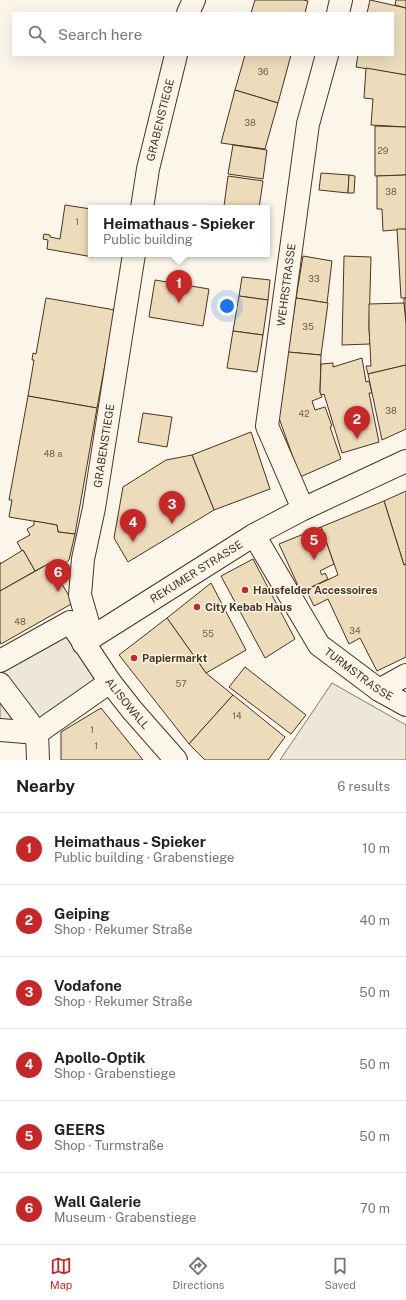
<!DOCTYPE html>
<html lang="en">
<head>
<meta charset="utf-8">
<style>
  body { margin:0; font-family:"Public Sans",sans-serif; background:#f6f6f6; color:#222 }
  .you { position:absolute; left:227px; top:306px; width:14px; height:14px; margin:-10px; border:3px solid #fff; border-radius:50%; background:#1a73e8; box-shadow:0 0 0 6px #1a73e833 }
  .badge { display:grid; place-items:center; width:26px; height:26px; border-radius:50%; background:#c62828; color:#fff; font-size:13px; font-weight:700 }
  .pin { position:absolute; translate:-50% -33px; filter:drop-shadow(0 1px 2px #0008) }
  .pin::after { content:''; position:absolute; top:21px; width:14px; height:12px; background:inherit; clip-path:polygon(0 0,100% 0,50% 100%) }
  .popup { position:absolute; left:88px; top:205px; width:182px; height:52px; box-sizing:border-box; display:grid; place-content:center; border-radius:0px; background:#fff; filter:drop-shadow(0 1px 3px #0005); font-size:13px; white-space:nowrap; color:#767676 }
  .popup b { font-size:15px; color:#222 }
  .popup::after { content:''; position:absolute; left:50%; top:100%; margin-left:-8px; border:8px solid transparent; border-top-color:#fff }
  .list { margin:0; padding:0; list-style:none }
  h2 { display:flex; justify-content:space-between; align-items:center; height:52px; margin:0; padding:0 16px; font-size:17px }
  h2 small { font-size:13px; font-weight:400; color:#767676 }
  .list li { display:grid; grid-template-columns:26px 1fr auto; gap:12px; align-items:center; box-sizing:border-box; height:72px; padding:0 16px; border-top:1px solid #e0e0e0 }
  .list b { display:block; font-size:15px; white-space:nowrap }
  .list p { margin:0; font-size:13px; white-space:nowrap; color:#767676 }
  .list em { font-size:13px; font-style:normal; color:#767676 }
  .icon { flex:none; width:22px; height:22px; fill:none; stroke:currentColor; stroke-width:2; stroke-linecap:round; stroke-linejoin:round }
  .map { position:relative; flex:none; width:406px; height:760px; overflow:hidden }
  .search { position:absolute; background:#fff; box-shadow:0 4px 16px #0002; left:12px; right:12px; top:12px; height:44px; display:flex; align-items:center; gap:10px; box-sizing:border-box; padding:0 14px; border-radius:0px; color:#767676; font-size:15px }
  .sheet { height:484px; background:#fff }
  nav { display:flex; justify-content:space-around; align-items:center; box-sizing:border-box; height:56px; border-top:1px solid #e0e0e0; background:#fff; font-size:11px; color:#767676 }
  nav a { display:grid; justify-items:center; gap:2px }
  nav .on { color:#c62828 }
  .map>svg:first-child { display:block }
  .parking { fill:#ede7d9; stroke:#887966 }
  .building { fill:#ecdcbc; stroke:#4a3520 }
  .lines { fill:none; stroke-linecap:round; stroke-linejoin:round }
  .street-casing { stroke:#4a3520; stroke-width:24 }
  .street { stroke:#fbf6e9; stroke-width:22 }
  .poi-dot { fill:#c62828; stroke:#fbf6e9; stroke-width:1.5 }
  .labels { text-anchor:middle; stroke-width:3; stroke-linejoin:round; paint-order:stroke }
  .number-label { font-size:9px; fill:#725f47 }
  .street-label { font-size:11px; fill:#4a3520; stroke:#fbf6e9 }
  .poi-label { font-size:11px; font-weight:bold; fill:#4a3520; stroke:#fbf6e9; text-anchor:start }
</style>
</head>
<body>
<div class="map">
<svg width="406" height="760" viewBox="0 0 406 760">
  <rect width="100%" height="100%" fill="#fbf6e9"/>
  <g class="parking">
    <path d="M70,622L110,682L37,733L0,730V661Z"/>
    <path d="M332,683L406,725V760H280Z"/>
  </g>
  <g class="building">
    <path d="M255,0H303L308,1L305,13H251Z"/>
    <path d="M370,0L406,8V75L356,67L358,55H393V13H367Z"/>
    <path d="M396,0H406V8L395,5Z"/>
    <path d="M245,55H291L278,103L235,90Z"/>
    <path d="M366,68L406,75V127L371,125L373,99L364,98Z"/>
    <path d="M235,90L278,103L265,149L221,143Z"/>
    <path d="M375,126L406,127V175L375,176Z"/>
    <path d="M233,145L267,150L263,179L228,174Z"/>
    <path d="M321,173L349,175L348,193L319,190Z"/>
    <path d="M349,175L355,176L354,193H348Z"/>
    <path d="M406,175V229L383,231L382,209H377V176Z"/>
    <path d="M228,176L263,181L259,208H238L224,206Z"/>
    <path d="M65,205L91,209V254H94L93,257L47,249L48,240L43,239L44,234L50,235V237L60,239Z"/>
    <path d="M397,229H406V298H401Z"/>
    <path d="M303,256L332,261L327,303L296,298Z"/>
    <path d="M344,256L371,257L369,327L370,344L342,345Z"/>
    <path d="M242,277L270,280L268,300L239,296Z"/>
    <path d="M155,280L209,289L203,326L149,317Z"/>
    <path d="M239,296L268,300L263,335L233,331Z"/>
    <path d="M46,298L115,310L97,408L28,396L34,360H32L33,353L36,354Z"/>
    <path d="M296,298L328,303L321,355L288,352Z"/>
    <path d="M404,298H406V324L404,303Z"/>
    <path d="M404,303L406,324V365L368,374L366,366H371L369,327V304Z"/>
    <path d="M233,331L263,335L257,372L227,368Z"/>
    <path d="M288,352L321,355L320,392L322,397L312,401L315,410L325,407L332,426L330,427L341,459L300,477L279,418Z"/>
    <path d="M362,358L366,382L369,381L372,393H369L379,442L342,453L324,394L321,395L320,392L321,364L333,363V367Z"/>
    <path d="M406,365V429L382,440L368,374Z"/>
    <path d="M28,396L97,408L75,534L58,532L57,525L9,517L12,500H9Z"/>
    <path d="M143,413L172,417L167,447L138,442Z"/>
    <path d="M251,432L270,489L214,510L192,455Z"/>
    <path d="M192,455L214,510L128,562L114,538L123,487L166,460Z"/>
    <path d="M406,491V564L404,565L384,501Z"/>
    <path d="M384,501L404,565L406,564V657L377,671L360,638L349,644L328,599L314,606L306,590L338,575L321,527Z"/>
    <path d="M34,521L57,525L58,532L75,534L69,560L59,569L54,571L50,563L35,571L23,550L22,551L17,542L30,535L27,529L34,525Z"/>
    <path d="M321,527L334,564L320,571L322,575L325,573L328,579L301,592L279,544Z"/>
    <path d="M23,550L35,571L0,591V562V564Z"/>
    <path d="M253,559L295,639L265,658L221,576Z"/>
    <path d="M50,563L73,603L1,644L0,641V591Z"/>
    <path d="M211,583L246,650L206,673L167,618Z"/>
    <path d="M167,618L206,673L233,695L189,744L119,655Z"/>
    <path d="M245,667L306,715L291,734L229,687Z"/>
    <path d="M233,695L285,737L268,760H205L189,744Z"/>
    <path d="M101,708L143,760H61V732Z"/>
  </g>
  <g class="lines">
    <defs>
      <g id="street">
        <path d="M188,13L194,0"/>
        <path d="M338,13L341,0"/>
        <path id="s1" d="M142,208L148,169L176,55"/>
        <path id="s2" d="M303,509L267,426L308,124L327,55"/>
        <path id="s3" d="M254,535L319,645L379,690L406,705"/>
        <path id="s4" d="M92,637L80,595L83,559L94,508L134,254"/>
        <path id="s5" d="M83,643L254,535L303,509L406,461"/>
        <path id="s6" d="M0,661L70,622L110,682L132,710L176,760"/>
        <path d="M0,684L37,733L38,760"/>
        <path d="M379,690L406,675"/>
        <path d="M0,730L37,733L110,682"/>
      </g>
    </defs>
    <use href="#street" class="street-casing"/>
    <use href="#street" class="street"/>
  </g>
  <g class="poi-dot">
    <circle cx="245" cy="590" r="4"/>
    <circle cx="197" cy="607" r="4"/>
    <circle cx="134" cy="658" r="4"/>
  </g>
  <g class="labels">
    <g class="number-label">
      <text x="263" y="75">36</text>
      <text x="250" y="126">38</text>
      <text x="383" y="154">29</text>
      <text x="391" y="195">38</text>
      <text x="77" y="225">1</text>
      <text x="314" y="282">33</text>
      <text x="308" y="330">35</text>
      <text x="391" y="414">38</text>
      <text x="304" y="417">42</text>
      <text x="53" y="457">48 a</text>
      <text x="20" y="625">48</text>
      <text x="355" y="634">34</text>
      <text x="208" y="637">55</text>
      <text x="181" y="687">57</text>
      <text x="237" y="719">14</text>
      <text x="92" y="733">1</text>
      <text x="96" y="749">1</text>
    </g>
    <g class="street-label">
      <text dy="4" stroke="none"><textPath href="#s1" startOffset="90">GRABENSTIEGE</textPath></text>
      <text dy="4" stroke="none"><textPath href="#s2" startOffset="233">WEHRSTRASSE</textPath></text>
      <text dy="4" stroke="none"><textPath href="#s4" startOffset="195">GRABENSTIEGE</textPath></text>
      <text dy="4" stroke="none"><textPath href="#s5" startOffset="134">REKUMER STRASSE</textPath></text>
      <text dy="4" stroke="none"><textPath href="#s3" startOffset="177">TURMSTRASSE</textPath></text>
      <text dy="4" stroke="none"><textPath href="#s6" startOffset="180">ALISOWALL</textPath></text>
    </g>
    <g class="poi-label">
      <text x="253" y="594">Hausfelder Accessoires</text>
      <text x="205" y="611">City Kebab Haus</text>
      <text x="142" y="662">Papiermarkt</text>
    </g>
  </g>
</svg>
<div class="you"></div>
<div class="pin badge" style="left:179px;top:303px">1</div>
<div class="popup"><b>Heimathaus - Spieker</b>Public building</div>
<div class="pin badge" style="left:357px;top:439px">2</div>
<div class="pin badge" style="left:172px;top:524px">3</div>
<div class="pin badge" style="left:133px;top:542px">4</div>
<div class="pin badge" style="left:314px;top:560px">5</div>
<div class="pin badge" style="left:58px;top:592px">6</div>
<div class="search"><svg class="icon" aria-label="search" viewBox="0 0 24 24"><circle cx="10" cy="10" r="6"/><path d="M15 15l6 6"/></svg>Search here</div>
</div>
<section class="sheet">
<h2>Nearby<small>6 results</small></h2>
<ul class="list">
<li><span class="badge">1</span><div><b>Heimathaus - Spieker</b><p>Public building · Grabenstiege</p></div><em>10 m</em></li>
<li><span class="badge">2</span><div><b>Geiping</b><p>Shop · Rekumer Straße</p></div><em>40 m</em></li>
<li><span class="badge">3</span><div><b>Vodafone</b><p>Shop · Rekumer Straße</p></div><em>50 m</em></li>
<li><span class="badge">4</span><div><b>Apollo-Optik</b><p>Shop · Grabenstiege</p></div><em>50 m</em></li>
<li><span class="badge">5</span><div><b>GEERS</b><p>Shop · Turmstraße</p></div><em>50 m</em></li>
<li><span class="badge">6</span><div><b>Wall Galerie</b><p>Museum · Grabenstiege</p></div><em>70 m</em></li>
</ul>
</section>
<nav>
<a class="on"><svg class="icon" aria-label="map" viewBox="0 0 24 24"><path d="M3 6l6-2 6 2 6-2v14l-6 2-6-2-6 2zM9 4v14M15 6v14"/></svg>Map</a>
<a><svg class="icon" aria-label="directions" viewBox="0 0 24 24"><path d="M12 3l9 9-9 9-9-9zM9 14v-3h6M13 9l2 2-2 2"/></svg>Directions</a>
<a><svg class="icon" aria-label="saved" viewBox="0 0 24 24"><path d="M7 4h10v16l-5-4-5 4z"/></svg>Saved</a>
</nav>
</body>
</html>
